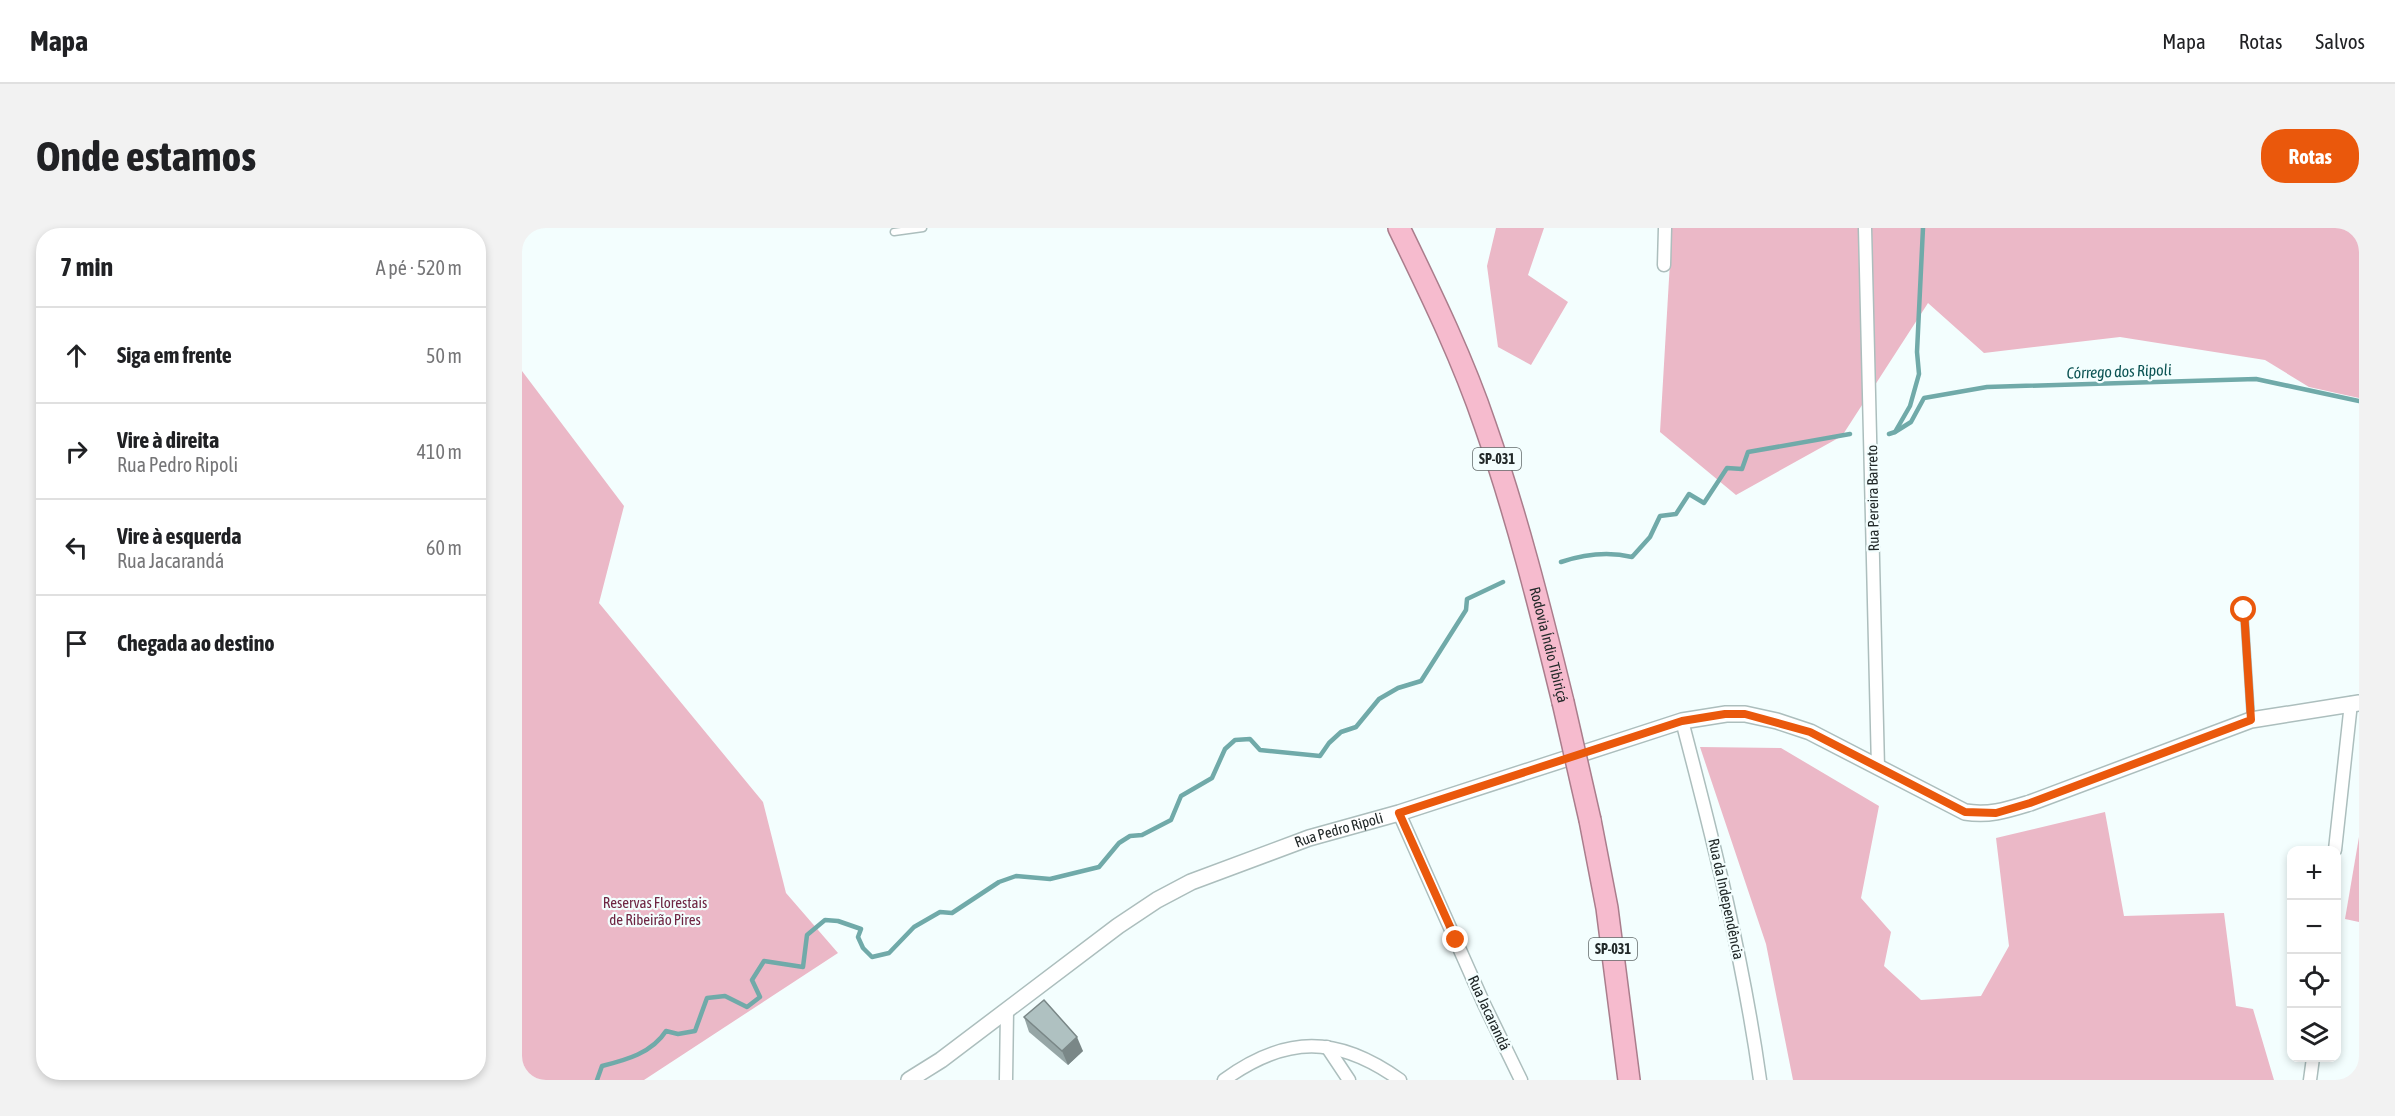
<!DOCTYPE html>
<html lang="pt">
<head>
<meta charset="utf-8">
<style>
  body { margin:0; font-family:"Asap Condensed",sans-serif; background:#f2f2f2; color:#202124 }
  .controls { position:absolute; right:18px; bottom:18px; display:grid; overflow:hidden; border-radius:12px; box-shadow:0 3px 9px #0003 }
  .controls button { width:54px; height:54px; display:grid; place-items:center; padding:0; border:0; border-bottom:2px solid #e0e0e0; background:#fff; color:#202124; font:30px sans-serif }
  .stop { position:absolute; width:18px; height:18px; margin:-14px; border:4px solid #ea580c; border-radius:50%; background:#fff }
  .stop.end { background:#ea580c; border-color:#fff; box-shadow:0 2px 6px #0008 }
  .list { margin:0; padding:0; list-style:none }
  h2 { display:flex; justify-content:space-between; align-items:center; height:78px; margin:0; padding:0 24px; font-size:26px }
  h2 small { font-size:20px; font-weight:400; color:#757577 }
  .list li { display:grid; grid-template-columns:39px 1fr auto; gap:18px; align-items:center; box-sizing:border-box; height:96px; padding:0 24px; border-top:2px solid #e0e0e0 }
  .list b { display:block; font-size:22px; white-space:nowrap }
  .list p { margin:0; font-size:20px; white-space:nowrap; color:#757577 }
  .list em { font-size:20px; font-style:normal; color:#757577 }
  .icon { flex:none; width:33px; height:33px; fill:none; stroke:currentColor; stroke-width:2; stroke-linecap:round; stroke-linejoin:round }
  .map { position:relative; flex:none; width:1837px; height:852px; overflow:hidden; border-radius:24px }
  header { display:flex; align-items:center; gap:36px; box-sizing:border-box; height:84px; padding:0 30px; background:#fff; border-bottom:2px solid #e0e0e0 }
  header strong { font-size:28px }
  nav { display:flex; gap:33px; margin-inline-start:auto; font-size:21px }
  .intro { display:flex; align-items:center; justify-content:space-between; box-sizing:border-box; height:144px; padding:0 36px }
  h1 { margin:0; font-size:42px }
  .button { padding:15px 27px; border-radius:24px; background:#ea580c; color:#fff; font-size:21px; font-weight:700 }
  main { display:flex; gap:36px; padding:0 36px }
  aside { flex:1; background:#fff; border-radius:24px; box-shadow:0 3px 9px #0003 }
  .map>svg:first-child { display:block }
  .green { fill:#ebb8c7 }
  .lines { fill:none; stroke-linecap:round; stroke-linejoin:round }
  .stream { stroke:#70aaa9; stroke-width:4.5 }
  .service-casing { stroke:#acbebd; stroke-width:9 }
  .minor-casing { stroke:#acbebd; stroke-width:15 }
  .tertiary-casing { stroke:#acbebd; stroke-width:18 }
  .trunk-casing { stroke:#aa7d8c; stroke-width:24 }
  .service { stroke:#fff; stroke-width:6 }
  .minor { stroke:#fff; stroke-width:12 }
  .tertiary { stroke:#fff; stroke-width:15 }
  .trunk { stroke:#f6bbce; stroke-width:21 }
  .trunk-bridge-casing { stroke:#aa7d8c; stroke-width:24; stroke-linecap:butt }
  .trunk-bridge { stroke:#f6bbce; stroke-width:21 }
  .wall { fill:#96a6a6 }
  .shaded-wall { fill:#7a8787 }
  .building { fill:#afc1c1; stroke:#7a8787; stroke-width:1.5 }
  .route { stroke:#ea580c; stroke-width:8 }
  .labels { text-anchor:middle; stroke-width:4.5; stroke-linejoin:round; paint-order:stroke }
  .shield { fill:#f3fefe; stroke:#616969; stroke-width:1.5 }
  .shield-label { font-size:14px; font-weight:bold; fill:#222929 }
  .street-label { font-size:15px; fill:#222929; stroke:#f3fefe }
  .park-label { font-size:15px; fill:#6e2542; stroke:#f3fefe }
  .water-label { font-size:16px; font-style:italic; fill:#0b5353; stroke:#f3fefe }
</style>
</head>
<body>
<header>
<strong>Mapa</strong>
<nav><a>Mapa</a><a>Rotas</a><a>Salvos</a></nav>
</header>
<div class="intro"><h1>Onde estamos</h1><a class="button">Rotas</a></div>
<main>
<aside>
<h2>7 min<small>A pé · 520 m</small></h2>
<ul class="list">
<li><svg class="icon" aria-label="ahead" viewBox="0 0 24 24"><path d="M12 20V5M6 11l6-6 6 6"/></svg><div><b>Siga em frente</b></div><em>50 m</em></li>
<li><svg class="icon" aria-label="right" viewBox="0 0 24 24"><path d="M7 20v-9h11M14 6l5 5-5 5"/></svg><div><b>Vire à direita</b><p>Rua Pedro Ripoli</p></div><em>410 m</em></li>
<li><svg class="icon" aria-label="left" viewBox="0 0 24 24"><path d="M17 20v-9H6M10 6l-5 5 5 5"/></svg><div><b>Vire à esquerda</b><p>Rua Jacarandá</p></div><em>60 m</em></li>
<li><svg class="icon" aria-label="arrive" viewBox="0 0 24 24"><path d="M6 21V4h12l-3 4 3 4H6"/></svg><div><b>Chegada ao destino</b></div></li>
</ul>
</aside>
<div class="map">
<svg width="1837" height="852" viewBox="0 0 1837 852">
  <rect width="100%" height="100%" fill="#f3fefe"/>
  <g class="green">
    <path d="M974,0H1022L1006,47L1046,74L1009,137L976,119L965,38Z"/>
    <path d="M1150,0H1837V170L1787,159L1743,132L1598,109L1462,125L1406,75L1320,208L1214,267L1138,204Z"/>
    <path d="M0,143L102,278L77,375L241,574L264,665L316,725L122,852H11L0,845Z"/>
    <path d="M1178,519L1259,520L1357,578L1339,670L1369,704L1362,738L1399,772L1459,768L1487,718L1474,610L1583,584L1602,688L1702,685L1714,778L1731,781L1752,852H1271L1244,716Z"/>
    <path d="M1837,609V694L1823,691Z"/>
  </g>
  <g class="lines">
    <g class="stream">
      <path d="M1373,204L1389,194L1402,170L1465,159L1734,151L1837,173"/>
      <path d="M1367,206L1373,204L1388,178L1397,146L1395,124L1401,0"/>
      <path d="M1039,334C1063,326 1085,323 1110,329L1128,309L1138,288L1154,286L1167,266L1182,275L1205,240L1220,241L1226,224L1328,206"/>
      <path d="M75,852L80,838C104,832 130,825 144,803L156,806L173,803L185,770L203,768L225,779L238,769L230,752L242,733L281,739L285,707L303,692L316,693L339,701L336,709L341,720L350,729L367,725L392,699L418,684L430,685L477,654L494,648L528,651L577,639L597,615L608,608L620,607L649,592L659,568L690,550L703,521L713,512L728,511L738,522L798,528L807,515L819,504L834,499L857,471L876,460L899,453L944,382L945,371L981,354"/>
    </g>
    <defs>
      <g id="service">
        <path d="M372,4L401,0"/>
        <path d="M1722,382L1729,491"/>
      </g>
      <g id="minor">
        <path d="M1343,0L1356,540"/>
        <path d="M1142,37L1143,0"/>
        <path d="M1160,493C1191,611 1221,730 1238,852"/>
        <path d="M877,585L962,776L999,852"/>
        <path d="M1813,622L1829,475"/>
        <path d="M805,819L827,852"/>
        <path d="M484,852L485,782"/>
        <path d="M702,852C764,807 815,807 878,852"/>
        <path d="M1788,852L1791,830"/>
      </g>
      <g id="tertiary">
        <path id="s1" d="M387,852L419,832L596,698L635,672L669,654L787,610L877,585L1160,493L1204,486H1223L1255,493L1288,504L1443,584C1467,588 1485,582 1508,575L1729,492L1837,475"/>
      </g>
      <g id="trunk">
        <path id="s2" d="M877,0C908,64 940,129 963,197C995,288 1018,380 1041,474"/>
        <path d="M1068,592L1085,680L1107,852"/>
      </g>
    </defs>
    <use href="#service" class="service-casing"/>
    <use href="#minor" class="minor-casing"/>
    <use href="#tertiary" class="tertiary-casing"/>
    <use href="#trunk" class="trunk-casing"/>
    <use href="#service" class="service"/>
    <use href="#minor" class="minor"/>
    <use href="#tertiary" class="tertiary"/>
    <use href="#trunk" class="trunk"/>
    <defs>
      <path id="trunk-bridge" d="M1041,474L1068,592"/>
    </defs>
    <use href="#trunk-bridge" class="trunk-bridge-casing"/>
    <use href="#trunk-bridge" class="trunk-bridge"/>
  </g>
  <path class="wall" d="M502,789L561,823L546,837L507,804Z"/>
  <path class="shaded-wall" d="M555,809L561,823L546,837L540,823Z"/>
  <path class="building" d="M522,772L555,809L540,823L502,789Z"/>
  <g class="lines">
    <path class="route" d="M934,712L877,585L1160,493L1203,486H1223L1288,504L1443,584L1474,585L1508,575L1729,492L1722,382"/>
  </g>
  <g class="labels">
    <g class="shield">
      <rect x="951" y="220" width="48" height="22" rx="4.5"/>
      <rect x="1067" y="710" width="48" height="22" rx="4.5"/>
    </g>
    <g class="shield-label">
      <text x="975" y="236">SP-031</text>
      <text x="1091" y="726">SP-031</text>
    </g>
    <g class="street-label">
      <text transform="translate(1351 270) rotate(-91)" y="5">Rua Pereira Barreto</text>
      <text dy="5" stroke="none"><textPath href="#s2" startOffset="444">Rodovia Índio Tibiriçá</textPath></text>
      <text dy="5" stroke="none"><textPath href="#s1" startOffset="502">Rua Pedro Ripoli</textPath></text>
      <text transform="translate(1204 671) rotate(78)" y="5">Rua da Independência</text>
      <text transform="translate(967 785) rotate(65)" y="5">Rua Jacarandá</text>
    </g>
    <g class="park-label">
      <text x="133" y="680">Reservas Florestais<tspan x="133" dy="17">de Ribeirão Pires</tspan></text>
    </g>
    <g class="water-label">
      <text transform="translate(1597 143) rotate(-2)" y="6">Córrego dos Ripoli</text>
    </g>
  </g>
</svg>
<div class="controls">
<button>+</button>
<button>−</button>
<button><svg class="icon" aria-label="locate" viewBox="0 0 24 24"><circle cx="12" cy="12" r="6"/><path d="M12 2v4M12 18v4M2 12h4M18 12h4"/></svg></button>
<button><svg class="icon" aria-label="layers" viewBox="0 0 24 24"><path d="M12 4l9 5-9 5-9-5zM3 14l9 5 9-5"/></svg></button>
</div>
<div class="stop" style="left:1722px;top:382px"></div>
<div class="stop end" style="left:934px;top:712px"></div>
</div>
</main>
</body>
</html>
